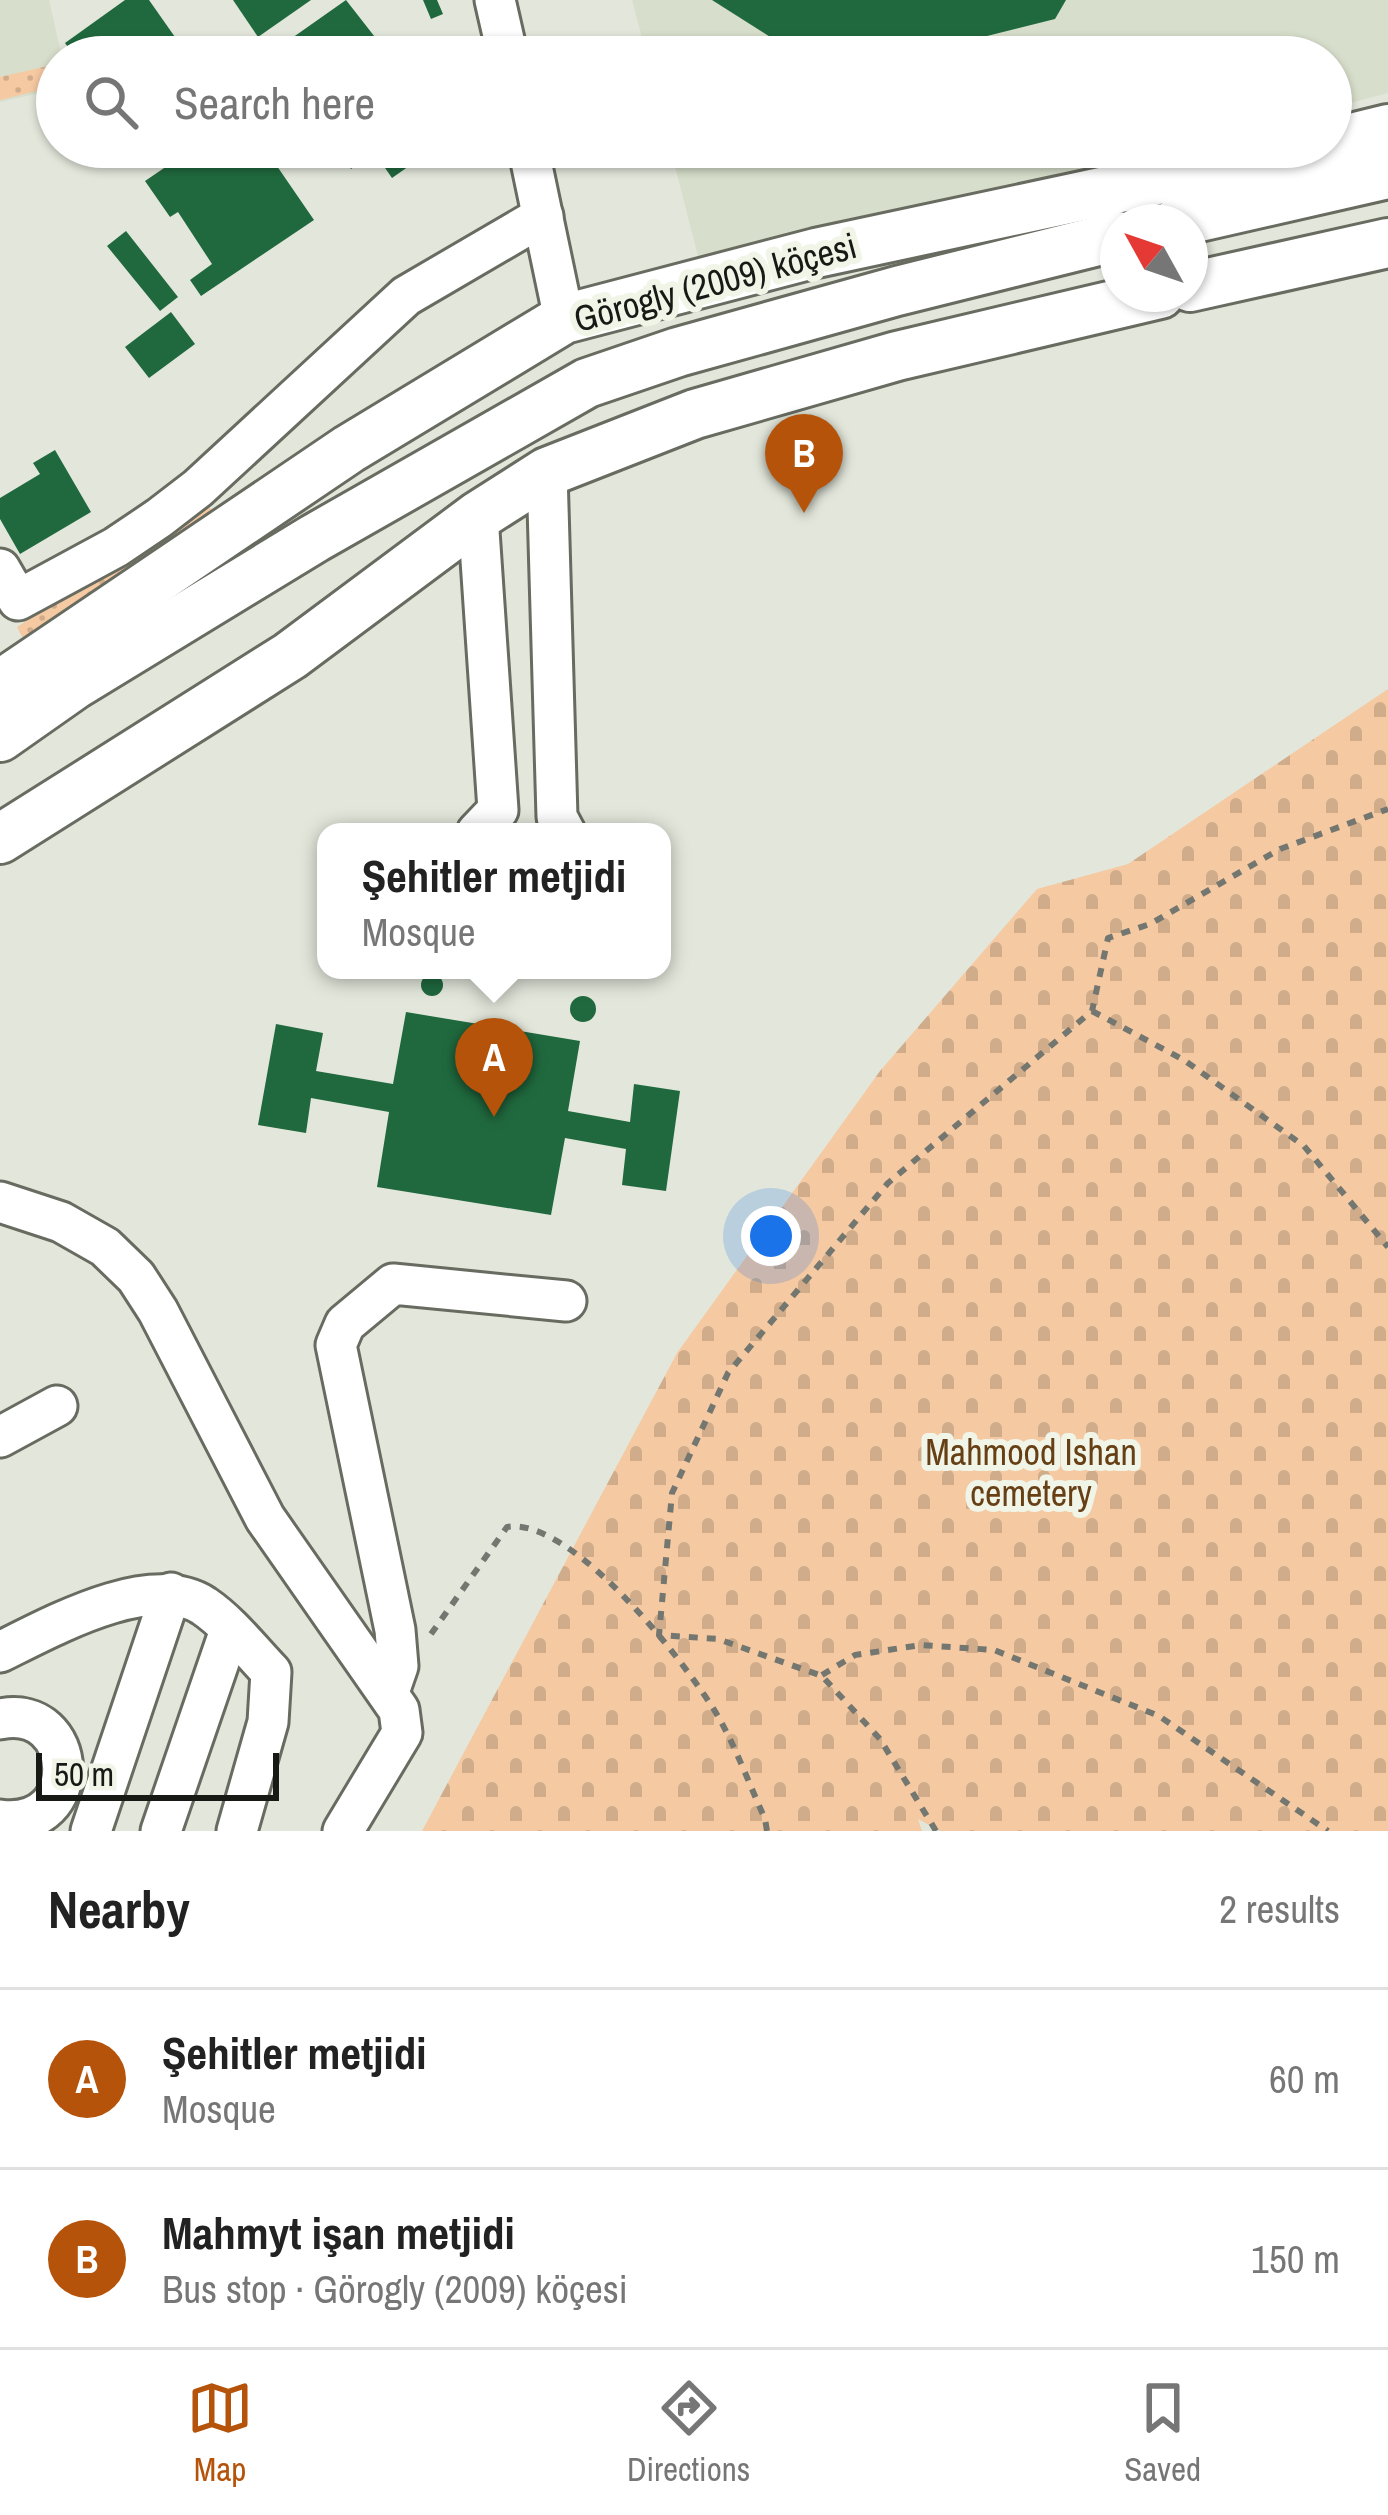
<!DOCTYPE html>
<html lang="en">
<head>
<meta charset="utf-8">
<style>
  body { margin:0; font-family:"Archivo Narrow",sans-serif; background:#f2f2f2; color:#222 }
  .compass { position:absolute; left:1100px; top:204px; width:108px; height:108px; border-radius:50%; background:#fff; box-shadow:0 3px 9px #0004; rotate:310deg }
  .scale { position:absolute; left:36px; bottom:30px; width:243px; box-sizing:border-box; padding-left:12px; border:6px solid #171915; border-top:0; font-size:33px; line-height:42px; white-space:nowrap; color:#171915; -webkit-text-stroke:9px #f0f5e8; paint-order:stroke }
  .you { position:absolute; left:771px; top:1236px; width:42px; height:42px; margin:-30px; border:9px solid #fff; border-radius:50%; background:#1a73e8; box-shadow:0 0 0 18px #1a73e833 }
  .badge { display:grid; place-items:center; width:78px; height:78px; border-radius:50%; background:#b45309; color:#fff; font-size:39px; font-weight:700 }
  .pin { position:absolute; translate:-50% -99px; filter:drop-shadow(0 3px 6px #0008) }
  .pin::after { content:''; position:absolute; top:63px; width:42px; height:36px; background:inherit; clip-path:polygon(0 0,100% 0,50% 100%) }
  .popup { position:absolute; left:317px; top:823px; width:354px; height:156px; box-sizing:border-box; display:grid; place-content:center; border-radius:24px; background:#fff; filter:drop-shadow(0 3px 9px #0005); font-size:39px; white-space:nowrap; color:#767676 }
  .popup b { font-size:45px; color:#222 }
  .popup::after { content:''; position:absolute; left:50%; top:100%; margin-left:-24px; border:24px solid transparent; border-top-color:#fff }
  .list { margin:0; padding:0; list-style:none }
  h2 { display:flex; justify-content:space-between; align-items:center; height:156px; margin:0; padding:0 48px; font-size:51px }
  h2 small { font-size:39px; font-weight:400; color:#767676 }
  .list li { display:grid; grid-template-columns:78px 1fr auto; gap:36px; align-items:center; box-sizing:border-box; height:180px; padding:0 48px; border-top:3px solid #e0e0e0 }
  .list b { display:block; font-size:45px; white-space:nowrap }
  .list p { margin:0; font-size:39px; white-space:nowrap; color:#767676 }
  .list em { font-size:39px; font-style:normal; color:#767676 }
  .icon { flex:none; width:66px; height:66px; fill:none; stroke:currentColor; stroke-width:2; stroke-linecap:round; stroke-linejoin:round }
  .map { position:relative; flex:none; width:1388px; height:1831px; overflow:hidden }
  .search { position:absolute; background:#fff; box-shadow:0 3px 9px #0004; left:36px; right:36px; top:36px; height:132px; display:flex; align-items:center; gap:30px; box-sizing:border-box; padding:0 42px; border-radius:66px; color:#767676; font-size:45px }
  .sheet { height:516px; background:#fff }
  nav { display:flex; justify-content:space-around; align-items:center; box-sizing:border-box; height:168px; border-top:3px solid #e0e0e0; background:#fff; font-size:33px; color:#767676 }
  nav a { display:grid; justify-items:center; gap:6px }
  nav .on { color:#b45309 }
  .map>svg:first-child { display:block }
  .built { fill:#d7decb }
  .grass { fill:url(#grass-dots) }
  .cemetery { fill:url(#cemetery-stones) }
  .building { fill:#20693e }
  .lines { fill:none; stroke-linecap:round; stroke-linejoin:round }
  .minor-casing { stroke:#676b60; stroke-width:45 }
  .major-casing { stroke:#676b60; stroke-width:54 }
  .path { stroke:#747770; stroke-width:6; stroke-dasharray:9 9; stroke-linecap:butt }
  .minor { stroke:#fff; stroke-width:39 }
  .major { stroke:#fff; stroke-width:48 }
  .labels { text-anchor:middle; stroke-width:12; stroke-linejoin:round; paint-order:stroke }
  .street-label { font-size:36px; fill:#171915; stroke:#f0f5e8 }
  .park-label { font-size:36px; fill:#673f15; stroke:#f0f5e8 }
</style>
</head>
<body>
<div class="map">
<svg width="1388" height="1831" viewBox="0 0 1388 1831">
  <defs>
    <pattern id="grass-dots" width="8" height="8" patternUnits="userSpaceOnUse" patternTransform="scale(3)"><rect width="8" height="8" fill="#f5c9a2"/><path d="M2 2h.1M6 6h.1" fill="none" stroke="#d1ac8b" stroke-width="1.8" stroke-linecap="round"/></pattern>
    <pattern id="cemetery-stones" width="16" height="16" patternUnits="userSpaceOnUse" patternTransform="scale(3)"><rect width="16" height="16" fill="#f5c9a2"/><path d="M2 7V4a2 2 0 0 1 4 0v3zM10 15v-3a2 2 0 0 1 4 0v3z" fill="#d1ac8b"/></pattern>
  </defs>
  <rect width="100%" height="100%" fill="#e3e7db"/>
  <g class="built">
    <path d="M0,0H49L62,57H57V89L0,102Z"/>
    <path d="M632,0H1388V93L1331,108V57H647Z"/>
    <path d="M670,147H1176L701,268Z"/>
  </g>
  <g class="grass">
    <path d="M57,64V86L0,100V77Z"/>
    <path d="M207,504L225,529L31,654L17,627Z"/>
  </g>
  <path class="cemetery" d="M1388,689V1831H940L918,1819L922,1831H422L677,1353L880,1071L1037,889L1128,864Z"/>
  <g class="building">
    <path d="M125,0H149L189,57H75L65,43Z"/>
    <path d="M233,0H311L258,37Z"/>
    <path d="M346,0L378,41L383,37L389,46L395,43L405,57H265Z"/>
    <path d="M423,0H437L443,14L431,19Z"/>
    <path d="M712,0H1066L1055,19L903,57H802Z"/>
    <path d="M195,147H244L255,163L268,153L314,220L201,296L190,280L212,264L178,212L170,217L145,181Z"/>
    <path d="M336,147H425L429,152L392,178L374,152L351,169Z"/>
    <path d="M126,231L178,297L160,311L107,246Z"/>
    <path d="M171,312L195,344L149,378L125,347Z"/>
    <path d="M55,450L91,512L20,554L0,519V498L40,474L33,463Z"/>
    <circle cx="432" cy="985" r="11"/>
    <circle cx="583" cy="1009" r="13"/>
    <path d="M406,1012L580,1041L568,1111L630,1122L634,1084L680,1091L666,1191L622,1185L626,1149L565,1138L551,1215L377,1187L389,1112L311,1098L306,1133L258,1125L276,1024L323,1033L316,1071L393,1084Z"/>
  </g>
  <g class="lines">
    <defs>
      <g id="minor">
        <path d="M495,0L508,57"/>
        <path d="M528,147L564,319"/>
        <path d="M547,472L557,817L565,832"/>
        <path d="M0,569L18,600L116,547L159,518L198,488L406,296L543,216"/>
        <path d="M477,832L498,810L478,516"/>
        <path d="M0,1202L61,1222L105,1247L136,1277L158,1311L265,1518L399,1710L402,1733L343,1831"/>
        <path d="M0,1437L57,1406"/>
        <path d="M0,1652C51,1627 150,1571 204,1606C229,1623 250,1650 271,1672L268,1722L237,1831"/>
        <path d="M389,1692L398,1666L395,1630L336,1345L345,1324L393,1284L566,1301"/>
        <path d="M0,1719C80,1703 87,1831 0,1820"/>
        <path d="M91,1831L171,1593"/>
        <path d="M161,1831L230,1630"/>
      </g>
      <g id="major">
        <path d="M1331,143L1388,129"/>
        <path d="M1177,222L1388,174"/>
        <path d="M1190,287L1388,243"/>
        <path d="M0,685L349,449L564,319L816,253L1311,147"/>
        <path d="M0,737L74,685L315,538L587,383L678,352L897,291L1118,236"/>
        <path d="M0,839L290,656L478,516L547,472L695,414L897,356L1160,294"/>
      </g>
    </defs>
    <use href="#minor" class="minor-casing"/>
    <use href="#major" class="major-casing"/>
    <g class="path">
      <path d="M1092,1011L1184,1060L1304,1146L1388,1247"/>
      <path d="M431,1634L507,1527C572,1516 689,1666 719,1718C737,1750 750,1786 765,1819L767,1831"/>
      <path d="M822,1675L855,1655L921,1645L994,1650L1159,1716L1328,1831"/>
      <path d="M936,1831L880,1739L822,1676L718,1639L659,1635L672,1493L728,1373L888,1183L1092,1011L1108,938L1150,924L1280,849L1388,809"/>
    </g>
    <use href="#minor" class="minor"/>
    <use href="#major" class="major"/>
  </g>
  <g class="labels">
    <g class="street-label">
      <text transform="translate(715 282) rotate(-15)" y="13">Görogly (2009) köçesi</text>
    </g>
    <g class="park-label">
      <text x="1031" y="1465">Mahmood Ishan<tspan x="1031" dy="41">cemetery</tspan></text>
    </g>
  </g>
</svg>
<svg class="compass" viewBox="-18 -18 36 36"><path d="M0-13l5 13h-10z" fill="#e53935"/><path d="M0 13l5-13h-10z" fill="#767676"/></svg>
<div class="scale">50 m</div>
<div class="you"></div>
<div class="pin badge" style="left:494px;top:1117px">A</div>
<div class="popup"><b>Şehitler metjidi</b>Mosque</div>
<div class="pin badge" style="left:804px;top:513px">B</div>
<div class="search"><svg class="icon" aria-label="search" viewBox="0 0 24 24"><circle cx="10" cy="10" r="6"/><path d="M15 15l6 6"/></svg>Search here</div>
</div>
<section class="sheet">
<h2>Nearby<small>2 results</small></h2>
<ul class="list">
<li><span class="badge">A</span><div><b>Şehitler metjidi</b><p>Mosque</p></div><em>60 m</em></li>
<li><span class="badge">B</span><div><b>Mahmyt işan metjidi</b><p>Bus stop · Görogly (2009) köçesi</p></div><em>150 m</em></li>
</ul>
</section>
<nav>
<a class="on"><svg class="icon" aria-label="map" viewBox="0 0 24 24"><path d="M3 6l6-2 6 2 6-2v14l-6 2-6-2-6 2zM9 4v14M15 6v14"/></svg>Map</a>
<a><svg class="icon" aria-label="directions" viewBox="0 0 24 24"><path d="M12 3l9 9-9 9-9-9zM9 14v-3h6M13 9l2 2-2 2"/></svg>Directions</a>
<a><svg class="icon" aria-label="saved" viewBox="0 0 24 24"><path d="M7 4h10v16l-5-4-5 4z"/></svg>Saved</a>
</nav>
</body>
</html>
